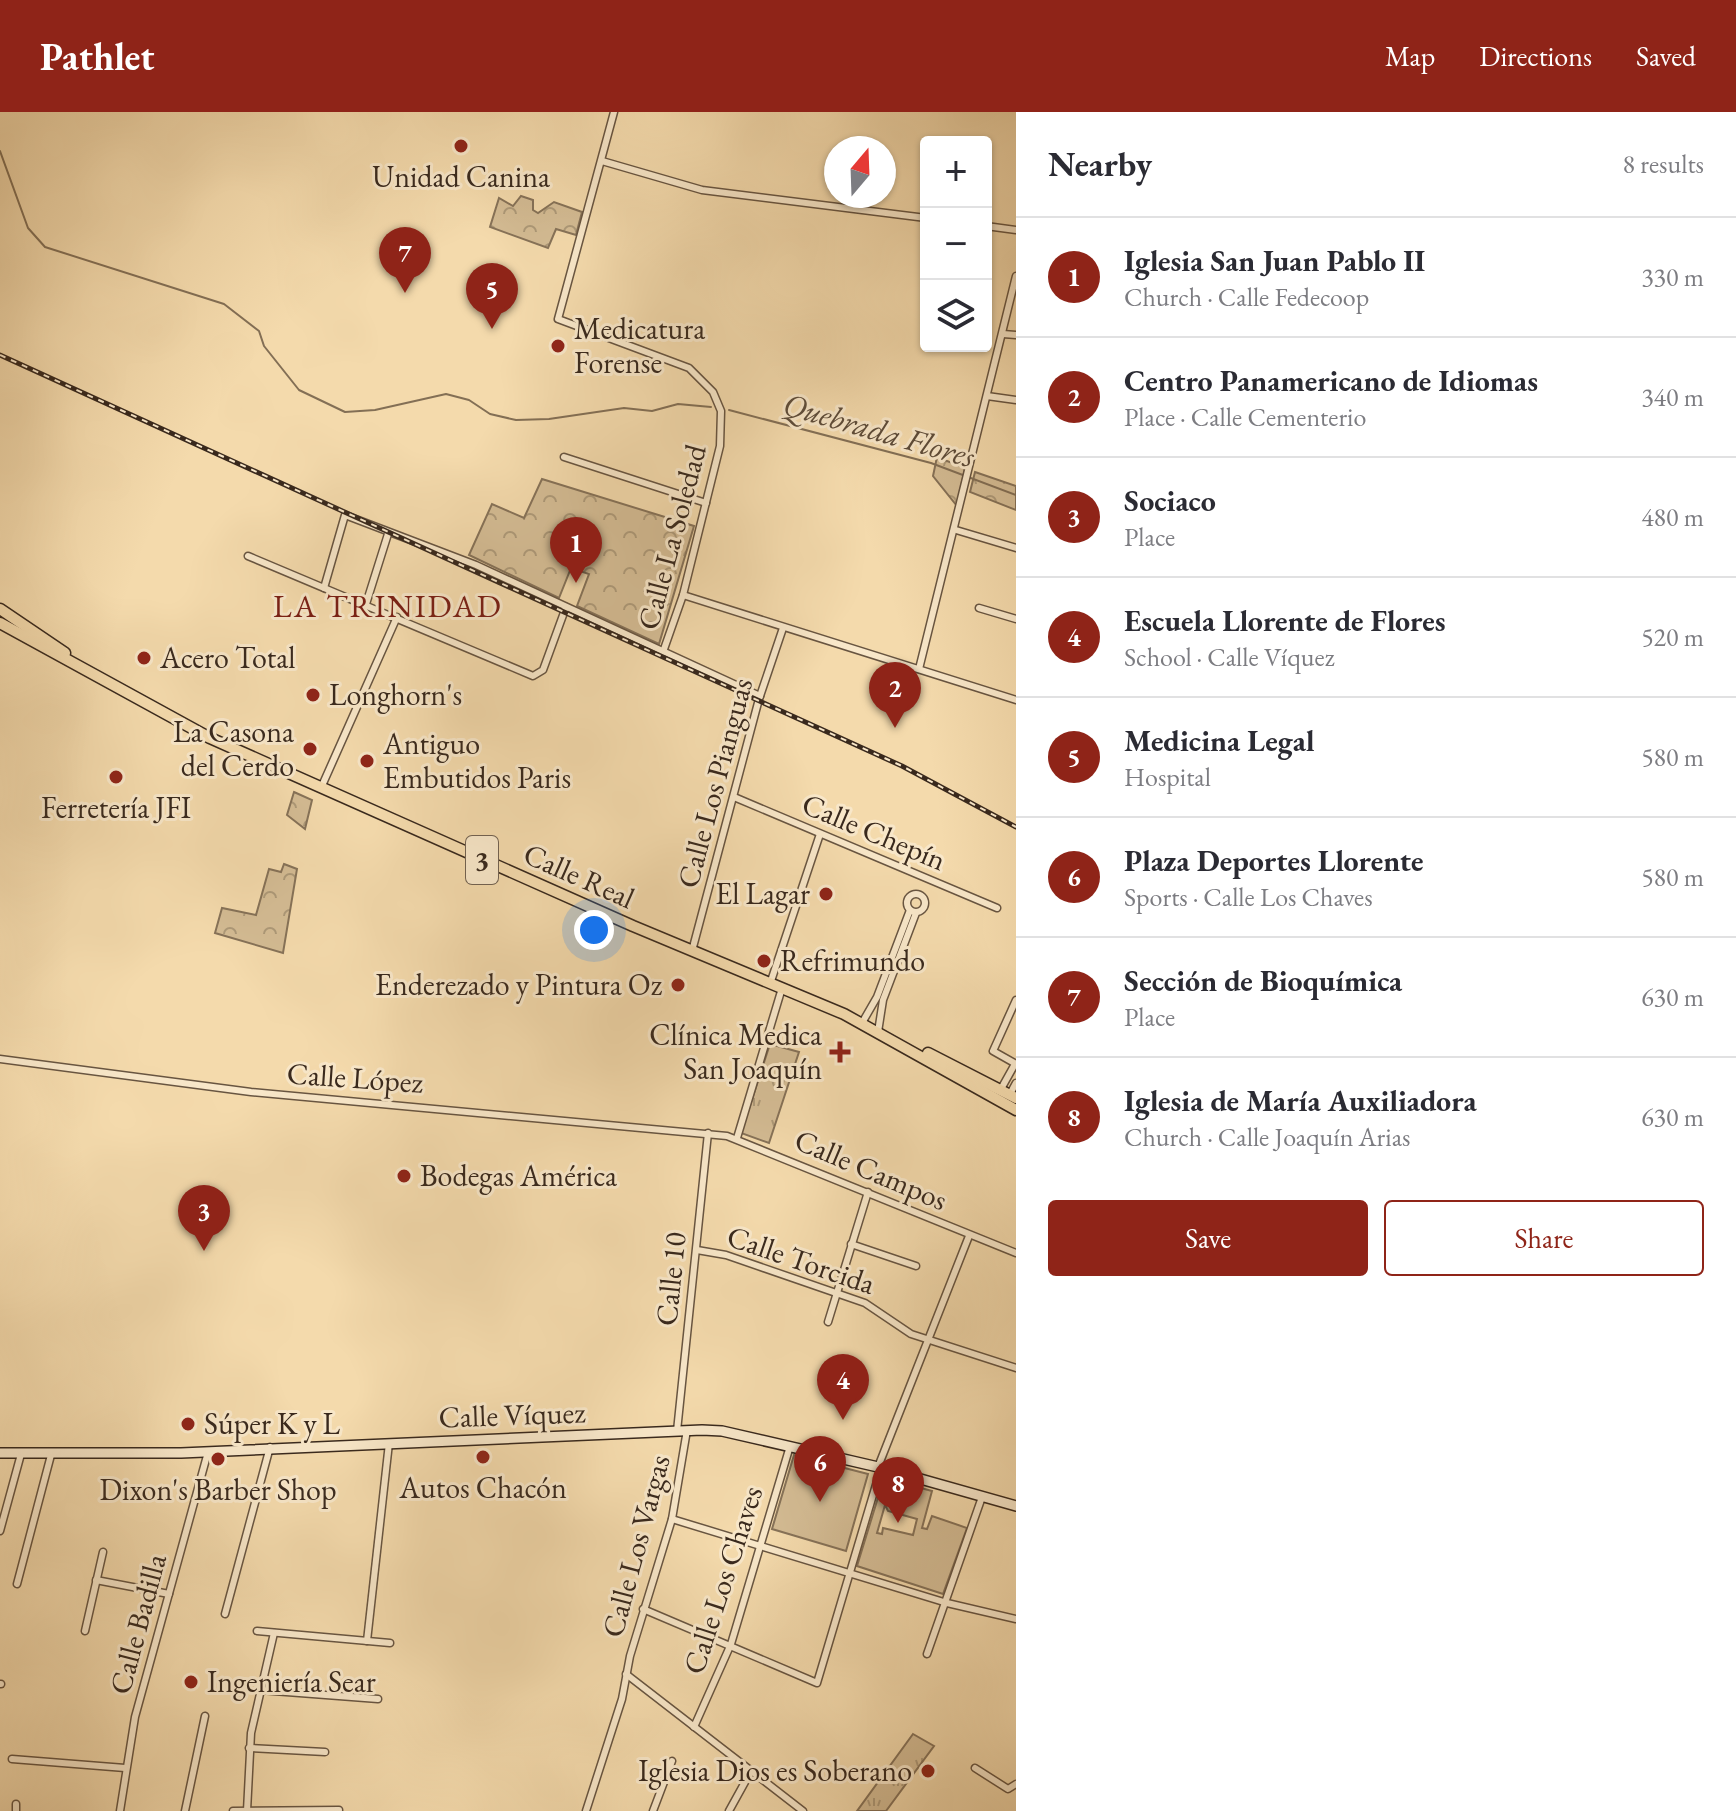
<!DOCTYPE html>
<html lang="en">
<head>
<meta charset="utf-8">
<style>
  body { margin:0; font-family:"EB Garamond",serif; background:#f2f2f3; color:#2b2b33 }
  .controls { position:absolute; right:24px; top:24px; display:grid; overflow:hidden; border-radius:8px; box-shadow:0 2px 6px #0004 }
  .controls button { width:72px; height:72px; display:grid; place-items:center; padding:0; border:0; border-bottom:2px solid #e1e1e2; background:#fff; color:#2b2b33; font:40px sans-serif }
  .compass { position:absolute; left:824px; top:24px; width:72px; height:72px; border-radius:50%; background:#fff; box-shadow:0 2px 6px #0004; rotate:19deg }
  .you { position:absolute; left:594px; top:818px; width:28px; height:28px; margin:-20px; border:6px solid #fff; border-radius:50%; background:#1a73e8; box-shadow:0 0 0 12px #1a73e833 }
  .badge { display:grid; place-items:center; width:52px; height:52px; border-radius:50%; background:#8f2418; color:#fff; font-size:26px; font-weight:700 }
  .pin { position:absolute; translate:-50% -66px; filter:drop-shadow(0 2px 4px #0008) }
  .pin::after { content:''; position:absolute; top:42px; width:28px; height:24px; background:inherit; clip-path:polygon(0 0,100% 0,50% 100%) }
  .list { margin:0; padding:0; list-style:none }
  h2 { display:flex; justify-content:space-between; align-items:center; height:104px; margin:0; padding:0 32px; font-size:34px }
  h2 small { font-size:26px; font-weight:400; color:#7c7c81 }
  .list li { display:grid; grid-template-columns:52px 1fr auto; gap:24px; align-items:center; box-sizing:border-box; height:120px; padding:0 32px; border-top:2px solid #e1e1e2 }
  .list b { display:block; font-size:30px; white-space:nowrap }
  .list p { margin:0; font-size:26px; white-space:nowrap; color:#7c7c81 }
  .list em { font-size:26px; font-style:normal; color:#7c7c81 }
  .actions { display:flex; gap:16px; padding:24px 32px }
  .actions a { flex:1; padding:18px 0; border:2px solid #8f2418; border-radius:8px; text-align:center; font-size:28px; color:#8f2418 }
  .actions .main { background:#8f2418; color:#fff }
  .icon { flex:none; width:44px; height:44px; fill:none; stroke:currentColor; stroke-width:2; stroke-linecap:round; stroke-linejoin:round }
  .map { position:relative; flex:none; width:1016px; height:1699px; overflow:hidden }
  header { display:flex; align-items:center; gap:48px; box-sizing:border-box; height:112px; padding:0 40px; background:#8f2418; color:#fff }
  header strong { font-size:38px }
  nav { display:flex; gap:44px; margin-inline-start:auto; font-size:28px }
  main { display:flex }
  aside { flex:1; background:#fff }
  .map>svg:first-child { display:block }
  .grass { fill:url(#grass-tufts); stroke:#867258; stroke-width:2 }
  .forest { fill:url(#forest-crowns); stroke:#867258; stroke-width:2 }
  .garden { fill:#d4bc94; stroke:#867258; stroke-width:2; fill-rule:evenodd }
  .lines { fill:none; stroke-linecap:round; stroke-linejoin:round }
  .stream { stroke:#836f55; stroke-width:2 }
  .minor-casing { stroke:#685541; stroke-width:9 }
  .secondary-casing { stroke:#39291d; stroke-width:12 }
  .primary-casing { stroke:#39291d; stroke-width:13 }
  .minor { stroke:#f8e7c9; stroke-width:6 }
  .secondary { stroke:#f8e7c9; stroke-width:9 }
  .primary { stroke:#f4daac; stroke-width:10 }
  .rail-casing { stroke:#39291d; stroke-width:5 }
  .rail { stroke:#f8e7c9; stroke-width:2; stroke-dasharray:6; stroke-linecap:butt }
  .poi-dot { fill:#8f2418; stroke:#f8e7c9; stroke-width:3 }
  .labels { text-anchor:middle; stroke-width:6; stroke-linejoin:round; paint-order:stroke }
  .shield { fill:#f8e7c9; stroke:#726251; stroke-width:2 }
  .shield-label { font-size:28px; font-weight:bold; fill:#39291d }
  .poi-label { font-size:30px; fill:#39291d; stroke:#f8e7c9; text-anchor:start }
  .street-label { font-size:30px; fill:#39291d; stroke:#f8e7c9 }
  .water-label { font-size:32px; font-style:italic; fill:#5e4c39; stroke:#f8e7c9 }
  .neighbourhood-label { font-size:32px; letter-spacing:2px; fill:#7a1f14; stroke:#f8e7c9 }
</style>
</head>
<body>
<header>
<strong>Pathlet</strong>
<nav><a>Map</a><a>Directions</a><a>Saved</a></nav>
</header>
<main>
<div class="map">
<svg width="1016" height="1699" viewBox="0 0 1016 1699">
  <defs>
    <pattern id="grass-tufts" width="24" height="20" patternUnits="userSpaceOnUse" patternTransform="scale(2)"><rect width="24" height="20" fill="#d4bc94"/><path d="M3 7l-1-3M5 7V3M7 7l1-3M15 17l-1-3M17 17v-4M19 17l1-3" fill="none" stroke="#ad9978"/></pattern>
    <pattern id="forest-crowns" width="20" height="18" patternUnits="userSpaceOnUse" patternTransform="scale(2)"><rect width="20" height="18" fill="#d4bc94"/><path d="M2 6a3 3 0 1 1 6 0M12 15a3 3 0 1 1 6 0" fill="none" stroke="#ad9978"/></pattern>
  </defs>
  <rect width="100%" height="100%" fill="#f4daac"/>
  <filter id="stains"><feTurbulence type="fractalNoise" baseFrequency=".0025" numOctaves="4"/><feColorMatrix values="0 0 0 0 .2 0 0 0 0 .09 0 0 0 0 .02 0 0 0 .5 -.17"/></filter>
  <radialGradient id="worn" r=".72"><stop offset=".6" stop-color="#630" stop-opacity="0"/><stop offset="1" stop-color="#630" stop-opacity=".3"/></radialGradient>
  <g class="grass">
    <path d="M770,932L799,940L769,1031L741,1021Z"/>
    <path d="M913,1622L934,1634L886,1699H857Z"/>
  </g>
  <g class="forest">
    <path d="M521,84L533,88V98L538,101L554,90L582,100L576,123L556,117L548,136L490,115L499,86L513,94Z"/>
    <path d="M937,345L965,356L957,394L933,364Z"/>
    <path d="M975,360L1016,374V398L970,380Z"/>
    <path d="M542,367L694,414L659,532L577,494L589,462L571,456L559,486L469,443L492,392L524,406Z"/>
    <path d="M294,680L312,688L305,717L287,703Z"/>
    <path d="M284,752L297,757L283,841L215,821L222,796L256,803L269,757L281,760Z"/>
  </g>
  <g class="garden">
    <path d="M794,1343L868,1362L846,1439L772,1417Z"/>
    <path d="M884,1366L932,1379L922,1416L927,1417L932,1404L967,1416L943,1482L857,1454ZM885,1393L888,1399L917,1407L913,1423L883,1416L882,1422L877,1421Z"/>
  </g>
  <g class="lines">
    <g class="stream">
      <path d="M0,39L28,116L45,135L224,192L259,219L264,234L299,278L345,300L375,298L446,282L469,288L490,302L516,308L549,307L624,296L652,299L678,292L711,295"/>
      <path d="M729,298L931,351L1016,383"/>
    </g>
    <defs>
      <g id="minor">
        <path d="M614,0L558,207L689,256L713,280L721,299L720,334L683,483L663,540"/>
        <path d="M602,49L702,78L926,106"/>
        <path d="M986,114L1016,118"/>
        <path d="M1003,222L1016,223"/>
        <path d="M987,284L1016,288"/>
        <path d="M564,345L706,391"/>
        <path d="M956,418L1016,436"/>
        <path d="M248,444L533,564L543,558L566,495"/>
        <path d="M324,476L345,403L476,453L760,584"/>
        <path d="M683,483L1016,588"/>
        <path d="M366,492L388,422"/>
        <path d="M979,496L1016,507"/>
        <path d="M919,557L1016,164"/>
        <path d="M321,676L397,505"/>
        <path d="M734,685L997,796"/>
        <circle cx="916" cy="791" r="9"/>
        <path d="M692,839L759,587L783,516"/>
        <path d="M770,872L820,722"/>
        <path d="M1016,888L993,939L1016,952"/>
        <path d="M862,911L877,885L910,798"/>
        <path d="M878,920L883,888L916,801"/>
        <path d="M0,947L251,980L727,1024L1016,1141"/>
        <path d="M1001,977L1015,952"/>
        <path d="M1010,982L1016,971"/>
        <path d="M737,1026L782,876"/>
        <path d="M851,1132L916,1154"/>
        <path d="M697,1138L726,1143L865,1191L911,1222L1016,1256"/>
        <path d="M828,1210L868,1080"/>
        <path d="M677,1319L708,1021"/>
        <path d="M878,1355L969,1124"/>
        <path d="M672,1407L947,1491L1016,1507"/>
        <path d="M0,1419L21,1342"/>
        <path d="M96,1468L169,1482"/>
        <path d="M17,1472L51,1343"/>
        <path d="M643,1497L817,1571L881,1356"/>
        <path d="M225,1502L270,1335"/>
        <path d="M85,1519L103,1440"/>
        <path d="M257,1519L390,1531"/>
        <path d="M367,1529L389,1331"/>
        <path d="M927,1542L982,1385"/>
        <path d="M626,1562L803,1699"/>
        <path d="M0,1572H1"/>
        <path d="M260,1578L378,1587"/>
        <path d="M694,1615L731,1532L790,1334"/>
        <path d="M249,1636L325,1640"/>
        <path d="M12,1647L125,1656"/>
        <path d="M975,1656L1008,1677L1016,1672"/>
        <path d="M16,1699V1692"/>
        <path d="M120,1699L135,1605L208,1340"/>
        <path d="M185,1699L205,1604"/>
        <path d="M233,1699L339,1698"/>
        <path d="M247,1699L251,1621L274,1521"/>
        <path d="M586,1699L622,1587L630,1544L672,1407L687,1318"/>
        <path d="M653,1699L672,1649"/>
        <path d="M729,1699L750,1661"/>
      </g>
      <path id="secondary" d="M0,1341H181L702,1318L722,1319L878,1355L1016,1394"/>
      <g id="primary">
        <path d="M0,497L65,541"/>
        <path d="M0,511L210,626L633,814L844,902L1016,998"/>
        <path d="M928,941L1016,986"/>
      </g>
    </defs>
    <use href="#minor" class="minor-casing"/>
    <use href="#secondary" class="secondary-casing"/>
    <use href="#primary" class="primary-casing"/>
    <use href="#minor" class="minor"/>
    <use href="#secondary" class="secondary"/>
    <use href="#primary" class="primary"/>
    <defs>
      <path id="rail" d="M0,243L902,654L1016,715"/>
    </defs>
    <use href="#rail" class="rail-casing"/>
    <use href="#rail" class="rail"/>
  </g>
  <g class="poi-dot">
    <circle cx="461" cy="34" r="8"/>
    <circle cx="558" cy="234" r="8"/>
    <circle cx="144" cy="546" r="8"/>
    <circle cx="313" cy="583" r="8"/>
    <circle cx="310" cy="637" r="8"/>
    <circle cx="367" cy="649" r="8"/>
    <circle cx="116" cy="665" r="8"/>
    <circle cx="826" cy="782" r="8"/>
    <circle cx="764" cy="849" r="8"/>
    <circle cx="678" cy="873" r="8"/>
    <path d="M836 928h8v8h8v8h-8v8h-8v-8h-8v-8h8z"/>
    <circle cx="404" cy="1064" r="8"/>
    <circle cx="188" cy="1312" r="8"/>
    <circle cx="483" cy="1345" r="8"/>
    <circle cx="218" cy="1347" r="8"/>
    <circle cx="191" cy="1570" r="8"/>
    <circle cx="928" cy="1659" r="8"/>
  </g>
  <g class="labels">
    <rect class="shield" x="466" y="724" width="32" height="48" rx="6"/>
    <g class="shield-label">
      <text x="482" y="758">3</text>
    </g>
    <g class="poi-label">
      <text x="461" y="75" text-anchor="middle">Unidad Canina</text>
      <text x="574" y="227">Medicatura<tspan x="574" dy="34">Forense</tspan></text>
      <text x="160" y="556">Acero Total</text>
      <text x="329" y="593">Longhorn's</text>
      <text x="294" y="630" text-anchor="end">La Casona<tspan x="294" dy="34">del Cerdo</tspan></text>
      <text x="383" y="642">Antiguo<tspan x="383" dy="34">Embutidos Paris</tspan></text>
      <text x="116" y="706" text-anchor="middle">Ferretería JFI</text>
      <text x="810" y="792" text-anchor="end">El Lagar</text>
      <text x="780" y="859">Refrimundo</text>
      <text x="662" y="883" text-anchor="end">Enderezado y Pintura Oz</text>
      <text x="822" y="933" text-anchor="end">Clínica Medica<tspan x="822" dy="34">San Joaquín</tspan></text>
      <text x="420" y="1074">Bodegas América</text>
      <text x="204" y="1322">Súper K y L</text>
      <text x="483" y="1386" text-anchor="middle">Autos Chacón</text>
      <text x="218" y="1388" text-anchor="middle">Dixon's Barber Shop</text>
      <text x="207" y="1580">Ingeniería Sear</text>
      <text x="912" y="1669" text-anchor="end">Iglesia Dios es Soberano</text>
    </g>
    <g class="street-label">
      <text transform="translate(672 425) rotate(-75)" y="10">Calle La Soledad</text>
      <text transform="translate(715 671) rotate(-75)" y="10">Calle Los Pianguas</text>
      <text transform="translate(874 720) rotate(23)" y="10">Calle Chepín</text>
      <text transform="translate(579 764) rotate(24)" y="10">Calle Real</text>
      <text transform="translate(355 966) rotate(4)" y="10">Calle López</text>
      <text transform="translate(871 1058) rotate(23)" y="10">Calle Campos</text>
      <text transform="translate(801 1148) rotate(19)" y="10">Calle Torcida</text>
      <text transform="translate(671 1167) rotate(-84)" y="10">Calle 10</text>
      <text transform="translate(512 1303) rotate(-2)" y="10">Calle Víquez</text>
      <text transform="translate(636 1434) rotate(-75)" y="10">Calle Los Vargas</text>
      <text transform="translate(723 1468) rotate(-72)" y="10">Calle Los Chaves</text>
      <text transform="translate(138 1512) rotate(-75)" y="10">Calle Badilla</text>
    </g>
    <g class="water-label">
      <text transform="translate(879 318) rotate(16)" y="11">Quebrada Flores</text>
    </g>
    <g class="neighbourhood-label">
      <text x="388" y="505">LA TRINIDAD</text>
    </g>
  </g>
  <rect width="100%" height="100%" filter="url(#stains)"/>
  <rect width="100%" height="100%" fill="url(#worn)"/>
</svg>
<div class="controls">
<button>+</button>
<button>−</button>
<button><svg class="icon" aria-label="layers" viewBox="0 0 24 24"><path d="M12 4l9 5-9 5-9-5zM3 14l9 5 9-5"/></svg></button>
</div>
<svg class="compass" viewBox="-18 -18 36 36"><path d="M0-13l5 13h-10z" fill="#e53935"/><path d="M0 13l5-13h-10z" fill="#7c7c81"/></svg>
<div class="you"></div>
<div class="pin badge" style="left:576px;top:471px">1</div>
<div class="pin badge" style="left:895px;top:616px">2</div>
<div class="pin badge" style="left:204px;top:1139px">3</div>
<div class="pin badge" style="left:843px;top:1308px">4</div>
<div class="pin badge" style="left:492px;top:217px">5</div>
<div class="pin badge" style="left:820px;top:1390px">6</div>
<div class="pin badge" style="left:405px;top:181px">7</div>
<div class="pin badge" style="left:898px;top:1411px">8</div>
</div>
<aside>
<h2>Nearby<small>8 results</small></h2>
<ul class="list">
<li><span class="badge">1</span><div><b>Iglesia San Juan Pablo II</b><p>Church · Calle Fedecoop</p></div><em>330 m</em></li>
<li><span class="badge">2</span><div><b>Centro Panamericano de Idiomas</b><p>Place · Calle Cementerio</p></div><em>340 m</em></li>
<li><span class="badge">3</span><div><b>Sociaco</b><p>Place</p></div><em>480 m</em></li>
<li><span class="badge">4</span><div><b>Escuela Llorente de Flores</b><p>School · Calle Víquez</p></div><em>520 m</em></li>
<li><span class="badge">5</span><div><b>Medicina Legal</b><p>Hospital</p></div><em>580 m</em></li>
<li><span class="badge">6</span><div><b>Plaza Deportes Llorente</b><p>Sports · Calle Los Chaves</p></div><em>580 m</em></li>
<li><span class="badge">7</span><div><b>Sección de Bioquímica</b><p>Place</p></div><em>630 m</em></li>
<li><span class="badge">8</span><div><b>Iglesia de María Auxiliadora</b><p>Church · Calle Joaquín Arias</p></div><em>630 m</em></li>
</ul>
<div class="actions"><a class="main">Save</a><a>Share</a></div>
</aside>
</main>
</body>
</html>
